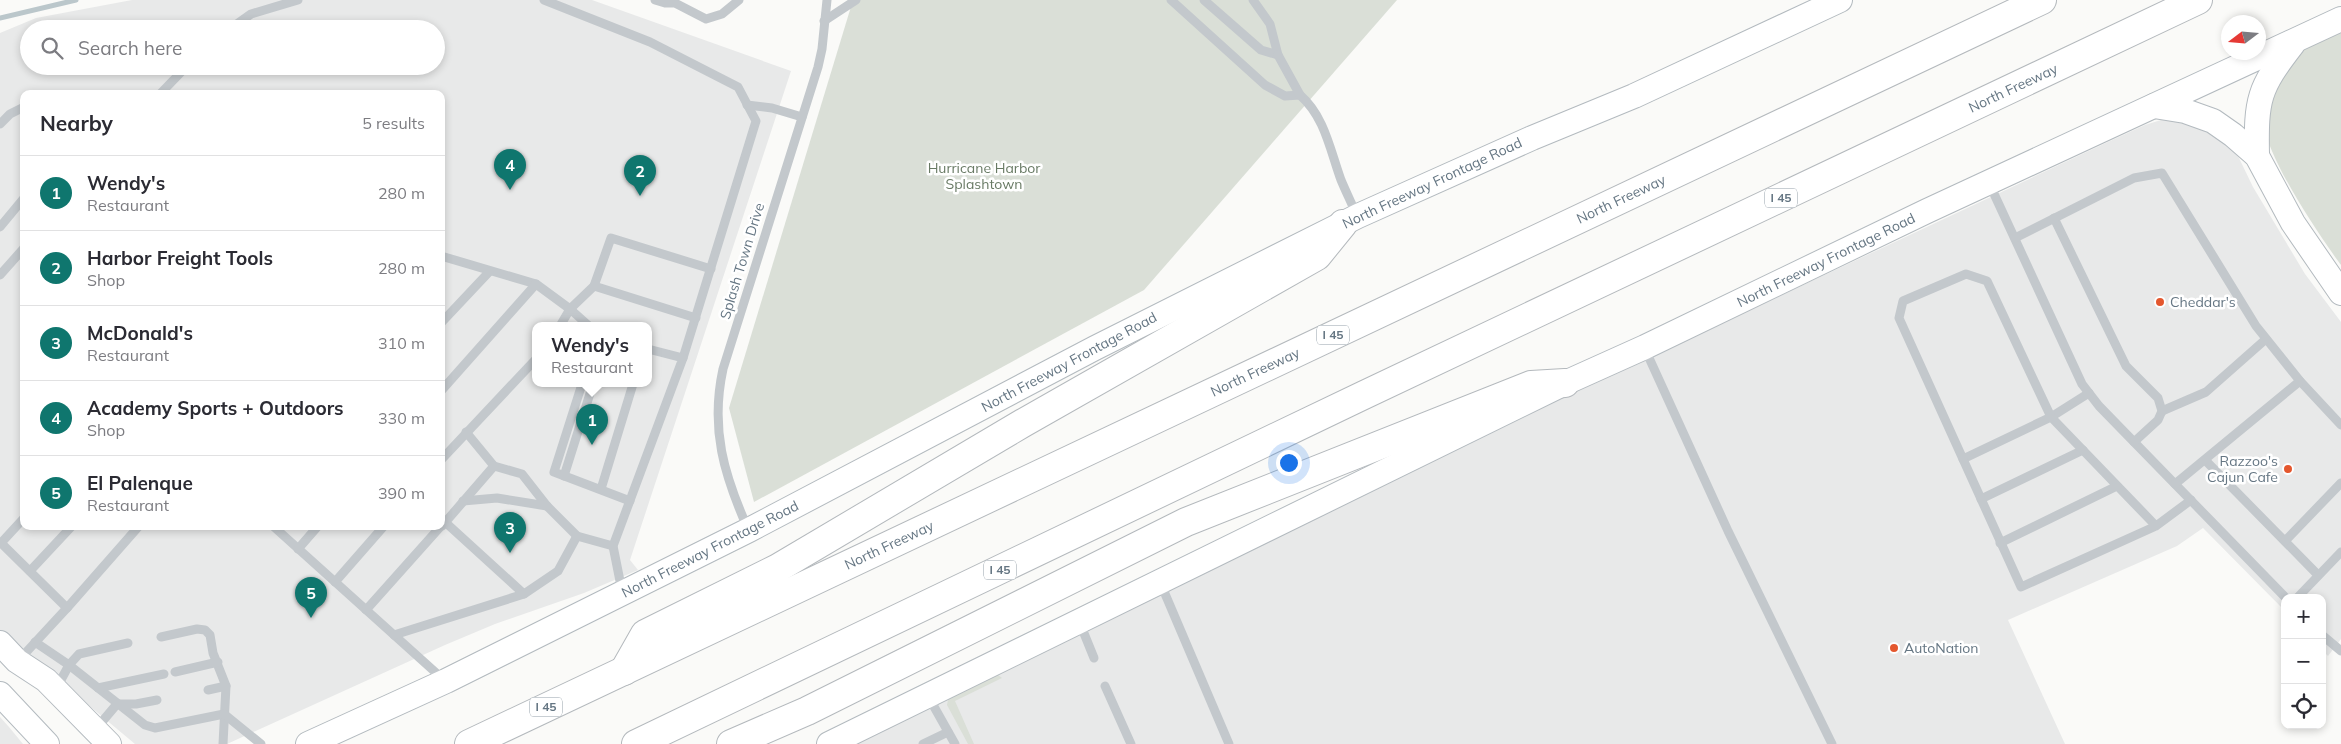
<!DOCTYPE html>
<html lang="en">
<head>
<meta charset="utf-8">
<style>
  body { margin:0; font-family:Mulish,sans-serif; background:#f7f7f7; color:#2b2b33 }
  .controls { position:absolute; right:15px; bottom:15px; display:grid; overflow:hidden; border-radius:10px; box-shadow:0 2px 8px #0003 }
  .controls button { width:45px; height:45px; display:grid; place-items:center; padding:0; border:0; border-bottom:1px solid #e1e1e2; background:#fff; color:#2b2b33; font:25px sans-serif }
  .compass { position:absolute; left:2221px; top:15px; width:45px; height:45px; border-radius:50%; background:#fff; box-shadow:0 2px 8px #0003; rotate:254deg }
  .you { position:absolute; left:1288px; top:462px; width:18px; height:18px; margin:-12px; border:4px solid #fff; border-radius:50%; background:#1a73e8; box-shadow:0 0 0 8px #1a73e833 }
  .badge { display:grid; place-items:center; width:32px; height:32px; border-radius:50%; background:#0f766e; color:#fff; font-size:16px; font-weight:700 }
  .pin { position:absolute; translate:-50% -41px; filter:drop-shadow(0 1px 2px #0008) }
  .pin::after { content:''; position:absolute; top:26px; width:18px; height:15px; background:inherit; clip-path:polygon(0 0,100% 0,50% 100%) }
  .popup { position:absolute; left:532px; top:322px; width:120px; height:65px; box-sizing:border-box; display:grid; place-content:center; border-radius:10px; background:#fff; filter:drop-shadow(0 1px 4px #0005); font-size:16px; white-space:nowrap; color:#7c7c81 }
  .popup b { font-size:19px; color:#2b2b33 }
  .popup::after { content:''; position:absolute; left:50%; top:100%; margin-left:-10px; border:10px solid transparent; border-top-color:#fff }
  .list { margin:0; padding:0; list-style:none }
  h2 { display:flex; justify-content:space-between; align-items:center; height:65px; margin:0; padding:0 20px; font-size:21px }
  h2 small { font-size:16px; font-weight:400; color:#7c7c81 }
  .list li { display:grid; grid-template-columns:32px 1fr auto; gap:15px; align-items:center; box-sizing:border-box; height:75px; padding:0 20px; border-top:1px solid #e1e1e2 }
  .list b { display:block; font-size:19px; white-space:nowrap }
  .list p { margin:0; font-size:16px; white-space:nowrap; color:#7c7c81 }
  .list em { font-size:16px; font-style:normal; color:#7c7c81 }
  .icon { flex:none; width:28px; height:28px; fill:none; stroke:currentColor; stroke-width:2; stroke-linecap:round; stroke-linejoin:round }
  .map { position:relative; flex:none; width:2341px; height:744px; overflow:hidden }
  .search { position:absolute; background:#fff; box-shadow:0 2px 8px #0003; left:20px; top:20px; width:425px; height:55px; display:flex; align-items:center; gap:12px; box-sizing:border-box; padding:0 18px; border-radius:28px; color:#7c7c81; font-size:19px }
  .panel { position:absolute; background:#fff; box-shadow:0 2px 8px #0003; left:20px; top:90px; width:425px; height:440px; border-radius:10px }
  .map>svg:first-child { display:block }
  .built { fill:#e8e9e9; fill-rule:evenodd }
  .green { fill:#dadfd7 }
  .lines { fill:none; stroke-linecap:round; stroke-linejoin:round }
  .stream { stroke:#bbc7cb; stroke-width:5 }
  .secondary-casing { stroke:#b3babf; stroke-width:26 }
  .highway-casing { stroke:#b4b9bd; stroke-width:30 }
  .lane { stroke:#c3c8cc; stroke-width:9 }
  .secondary { stroke:#fff; stroke-width:24 }
  .highway { stroke:#fff; stroke-width:28 }
  .poi-dot { fill:#e4572e; stroke:#fff; stroke-width:2 }
  .labels { text-anchor:middle; stroke-width:5; stroke-linejoin:round; paint-order:stroke }
  .shield { fill:#fff; stroke:#939fa8; stroke-width:1 }
  .shield-label { font-size:12px; font-weight:bold; fill:#657683 }
  .street-label { font-size:14px; fill:#657683; stroke:#fff }
  .park-label { font-size:14px; fill:#687a64; stroke:#fff }
  .poi-label { font-size:14px; fill:#657683; stroke:#fff; text-anchor:start }
</style>
</head>
<body>
<div class="map">
<svg width="2341" height="744" viewBox="0 0 2341 744">
  <rect width="100%" height="100%" fill="#fafaf8"/>
  <g class="built">
    <path d="M132,0H592L791,71L630,560L638,570L584,593L495,624L445,645L227,744H135L0,631V33L36,18ZM29,29H436V66H29ZM24,94H441V526H24ZM536,326H648V384H536Z"/>
    <path d="M2161,120L2186,121L2201,125L2226,142L2239,158L2253,187L2305,274L2341,322V639L2328,656L2322,650V598H2285V611L2203,528L2177,546L2008,620L2065,744H845L1121,605L2110,141L2145,125Z"/>
    <path d="M0,717L9,727L23,744H0Z"/>
  </g>
  <g class="green">
    <path d="M853,0H1397L1144,290L754,502L729,408Z"/>
    <path d="M2341,33V265C2318,234 2270,162 2264,126C2262,113 2283,70 2291,59C2300,48 2328,38 2341,33Z"/>
    <path d="M997,674L1002,678L955,701L974,744H968L947,705C950,683 979,680 997,674Z"/>
  </g>
  <g class="lines">
    <path class="stream" d="M0,18L76,0"/>
    <defs>
      <g id="secondary">
        <path d="M2154,106L2185,111L2213,121L2233,135L2257,156L2293,223L2341,293"/>
        <path d="M2257,156C2256,99 2258,89 2293,44"/>
        <path d="M0,643L17,661L46,680L109,744"/>
        <path d="M0,694L47,744"/>
        <path d="M308,744L446,681L749,530L1095,348L1358,216L1532,138L1634,96L1840,0"/>
        <path d="M829,744L1565,383L1645,347L1927,211L2341,19"/>
      </g>
      <g id="highway">
        <path d="M624,671L645,634L778,568L1023,423L1317,256L1343,224"/>
        <path d="M469,744L2042,0"/>
        <path d="M636,744L1364,395L2198,0"/>
        <path d="M731,744L807,711L1186,522L1531,385L1565,383"/>
      </g>
    </defs>
    <use href="#secondary" class="secondary-casing"/>
    <use href="#highway" class="highway-casing"/>
    <g class="lane">
      <path d="M544,0L650,42L738,87L756,121L683,358"/>
      <path d="M655,0L665,3H675L706,19L722,14L739,0"/>
      <path d="M1171,0L1265,85L1285,96L1300,95C1325,117 1330,150 1341,180C1346,192 1352,204 1357,216"/>
      <path d="M1204,0L1261,50L1278,55L1270,24L1253,0"/>
      <path d="M824,21L856,0"/>
      <path d="M230,29L251,14L298,0"/>
      <path d="M1278,55L1300,95"/>
      <path d="M160,94L187,66"/>
      <path d="M747,105L772,108L802,117"/>
      <path d="M0,124L10,114L24,107"/>
      <path d="M1989,183L2082,384L2099,406L2286,598"/>
      <path d="M2054,218L2126,366L2158,398L2162,411L2158,420L2134,442"/>
      <path d="M0,227L24,198"/>
      <path d="M2015,238L2134,178L2162,173L2256,326L2300,381L2341,425"/>
      <path d="M441,256L536,284L570,309L589,326"/>
      <path d="M0,275L24,248"/>
      <path d="M594,286L696,318"/>
      <path d="M441,323L489,272"/>
      <path d="M560,326L570,309L594,286L611,238L711,269"/>
      <path d="M1645,349L1728,531L1832,744"/>
      <path d="M582,384L554,472L630,501"/>
      <path d="M441,391L536,284"/>
      <path d="M2162,411L2206,392L2266,339"/>
      <path d="M466,432L494,466L522,474L547,506L577,536"/>
      <path d="M1963,459L2051,417L2089,393"/>
      <path d="M441,460L536,359"/>
      <path d="M2205,460L2318,575"/>
      <path d="M564,476L593,384"/>
      <path d="M2175,484L2300,381"/>
      <path d="M601,489L633,384"/>
      <path d="M1981,499L2083,450"/>
      <path d="M463,501L497,498L547,506"/>
      <path d="M445,522L524,594"/>
      <path d="M273,526L444,680"/>
      <path d="M442,526L494,466"/>
      <path d="M2156,526L2051,417L1987,281L1966,274L1903,301L1899,318L2021,587L2156,526L2191,500"/>
      <path d="M748,529C724,475 710,429 723,369L818,67L822,49L827,0"/>
      <path d="M2285,541L2341,483"/>
      <path d="M2000,543L2117,486"/>
      <path d="M298,549L318,526"/>
      <path d="M30,571L72,526"/>
      <path d="M335,582L384,526"/>
      <path d="M1160,582L1229,744"/>
      <path d="M622,591L613,546L683,358L648,349"/>
      <path d="M2297,598L2341,552"/>
      <path d="M67,608L139,526"/>
      <path d="M366,610L441,526"/>
      <path d="M1079,621L1094,658"/>
      <path d="M394,635L524,594L558,571L577,536L613,546"/>
      <path d="M2322,635L2341,651"/>
      <path d="M161,637L197,629L205,630L210,635L213,653L226,686L223,744"/>
      <path d="M35,642L69,665L145,725L155,728L224,714"/>
      <path d="M18,661L67,608L1,543L24,518"/>
      <path d="M175,672L218,662"/>
      <path d="M1105,686L1131,744"/>
      <path d="M98,688L164,674"/>
      <path d="M56,689L69,665L79,654L128,643"/>
      <path d="M208,690L226,686"/>
      <path d="M928,696L955,744"/>
      <path d="M224,714L261,744"/>
      <path d="M95,730L117,704H136L157,700"/>
      <path d="M923,744L948,732"/>
    </g>
    <use href="#secondary" class="secondary"/>
    <use href="#highway" class="highway"/>
  </g>
  <g class="poi-dot">
    <circle cx="2160" cy="302" r="5"/>
    <circle cx="2288" cy="469" r="5"/>
    <circle cx="1894" cy="648" r="5"/>
  </g>
  <g class="labels">
    <g class="shield">
      <rect x="1765" y="188.5" width="32" height="19" rx="4"/>
      <rect x="1317" y="325.5" width="32" height="19" rx="4"/>
      <rect x="984" y="560.5" width="32" height="19" rx="4"/>
      <rect x="530" y="697.5" width="32" height="19" rx="4"/>
    </g>
    <g class="shield-label">
      <text x="1781" y="202">I 45</text>
      <text x="1333" y="339">I 45</text>
      <text x="1000" y="574">I 45</text>
      <text x="546" y="711">I 45</text>
    </g>
    <g class="street-label">
      <text transform="translate(2013 88) rotate(-25)" y="5">North Freeway</text>
      <text transform="translate(1432 183) rotate(-25)" y="5">North Freeway Frontage Road</text>
      <text transform="translate(1621 199) rotate(-25)" y="5">North Freeway</text>
      <text transform="translate(1826 260) rotate(-26)" y="5">North Freeway Frontage Road</text>
      <text transform="translate(742 261) rotate(-73)" y="5">Splash Town Drive</text>
      <text transform="translate(1069 362) rotate(-28)" y="5">North Freeway Frontage Road</text>
      <text transform="translate(1255 372) rotate(-25)" y="5">North Freeway</text>
      <text transform="translate(889 545) rotate(-25)" y="5">North Freeway</text>
      <text transform="translate(710 549) rotate(-27)" y="5">North Freeway Frontage Road</text>
    </g>
    <g class="park-label">
      <text x="984" y="173">Hurricane Harbor<tspan x="984" dy="16">Splashtown</tspan></text>
    </g>
    <g class="poi-label">
      <text x="2170" y="307">Cheddar's</text>
      <text x="2278" y="466" text-anchor="end">Razzoo's<tspan x="2278" dy="16">Cajun Cafe</tspan></text>
      <text x="1904" y="653">AutoNation</text>
    </g>
  </g>
</svg>
<div class="controls">
<button>+</button>
<button>−</button>
<button><svg class="icon" aria-label="locate" viewBox="0 0 24 24"><circle cx="12" cy="12" r="6"/><path d="M12 2v4M12 18v4M2 12h4M18 12h4"/></svg></button>
</div>
<svg class="compass" viewBox="-18 -18 36 36"><path d="M0-13l5 13h-10z" fill="#e53935"/><path d="M0 13l5-13h-10z" fill="#7c7c81"/></svg>
<div class="you"></div>
<div class="pin badge" style="left:592px;top:445px">1</div>
<div class="popup"><b>Wendy's</b>Restaurant</div>
<div class="pin badge" style="left:640px;top:196px">2</div>
<div class="pin badge" style="left:510px;top:553px">3</div>
<div class="pin badge" style="left:510px;top:190px">4</div>
<div class="pin badge" style="left:311px;top:618px">5</div>
<div class="search"><svg class="icon" aria-label="search" viewBox="0 0 24 24"><circle cx="10" cy="10" r="6"/><path d="M15 15l6 6"/></svg>Search here</div>
<section class="panel">
<h2>Nearby<small>5 results</small></h2>
<ul class="list">
<li><span class="badge">1</span><div><b>Wendy's</b><p>Restaurant</p></div><em>280 m</em></li>
<li><span class="badge">2</span><div><b>Harbor Freight Tools</b><p>Shop</p></div><em>280 m</em></li>
<li><span class="badge">3</span><div><b>McDonald's</b><p>Restaurant</p></div><em>310 m</em></li>
<li><span class="badge">4</span><div><b>Academy Sports + Outdoors</b><p>Shop</p></div><em>330 m</em></li>
<li><span class="badge">5</span><div><b>El Palenque</b><p>Restaurant</p></div><em>390 m</em></li>
</ul>
</section>
</div>
</body>
</html>
